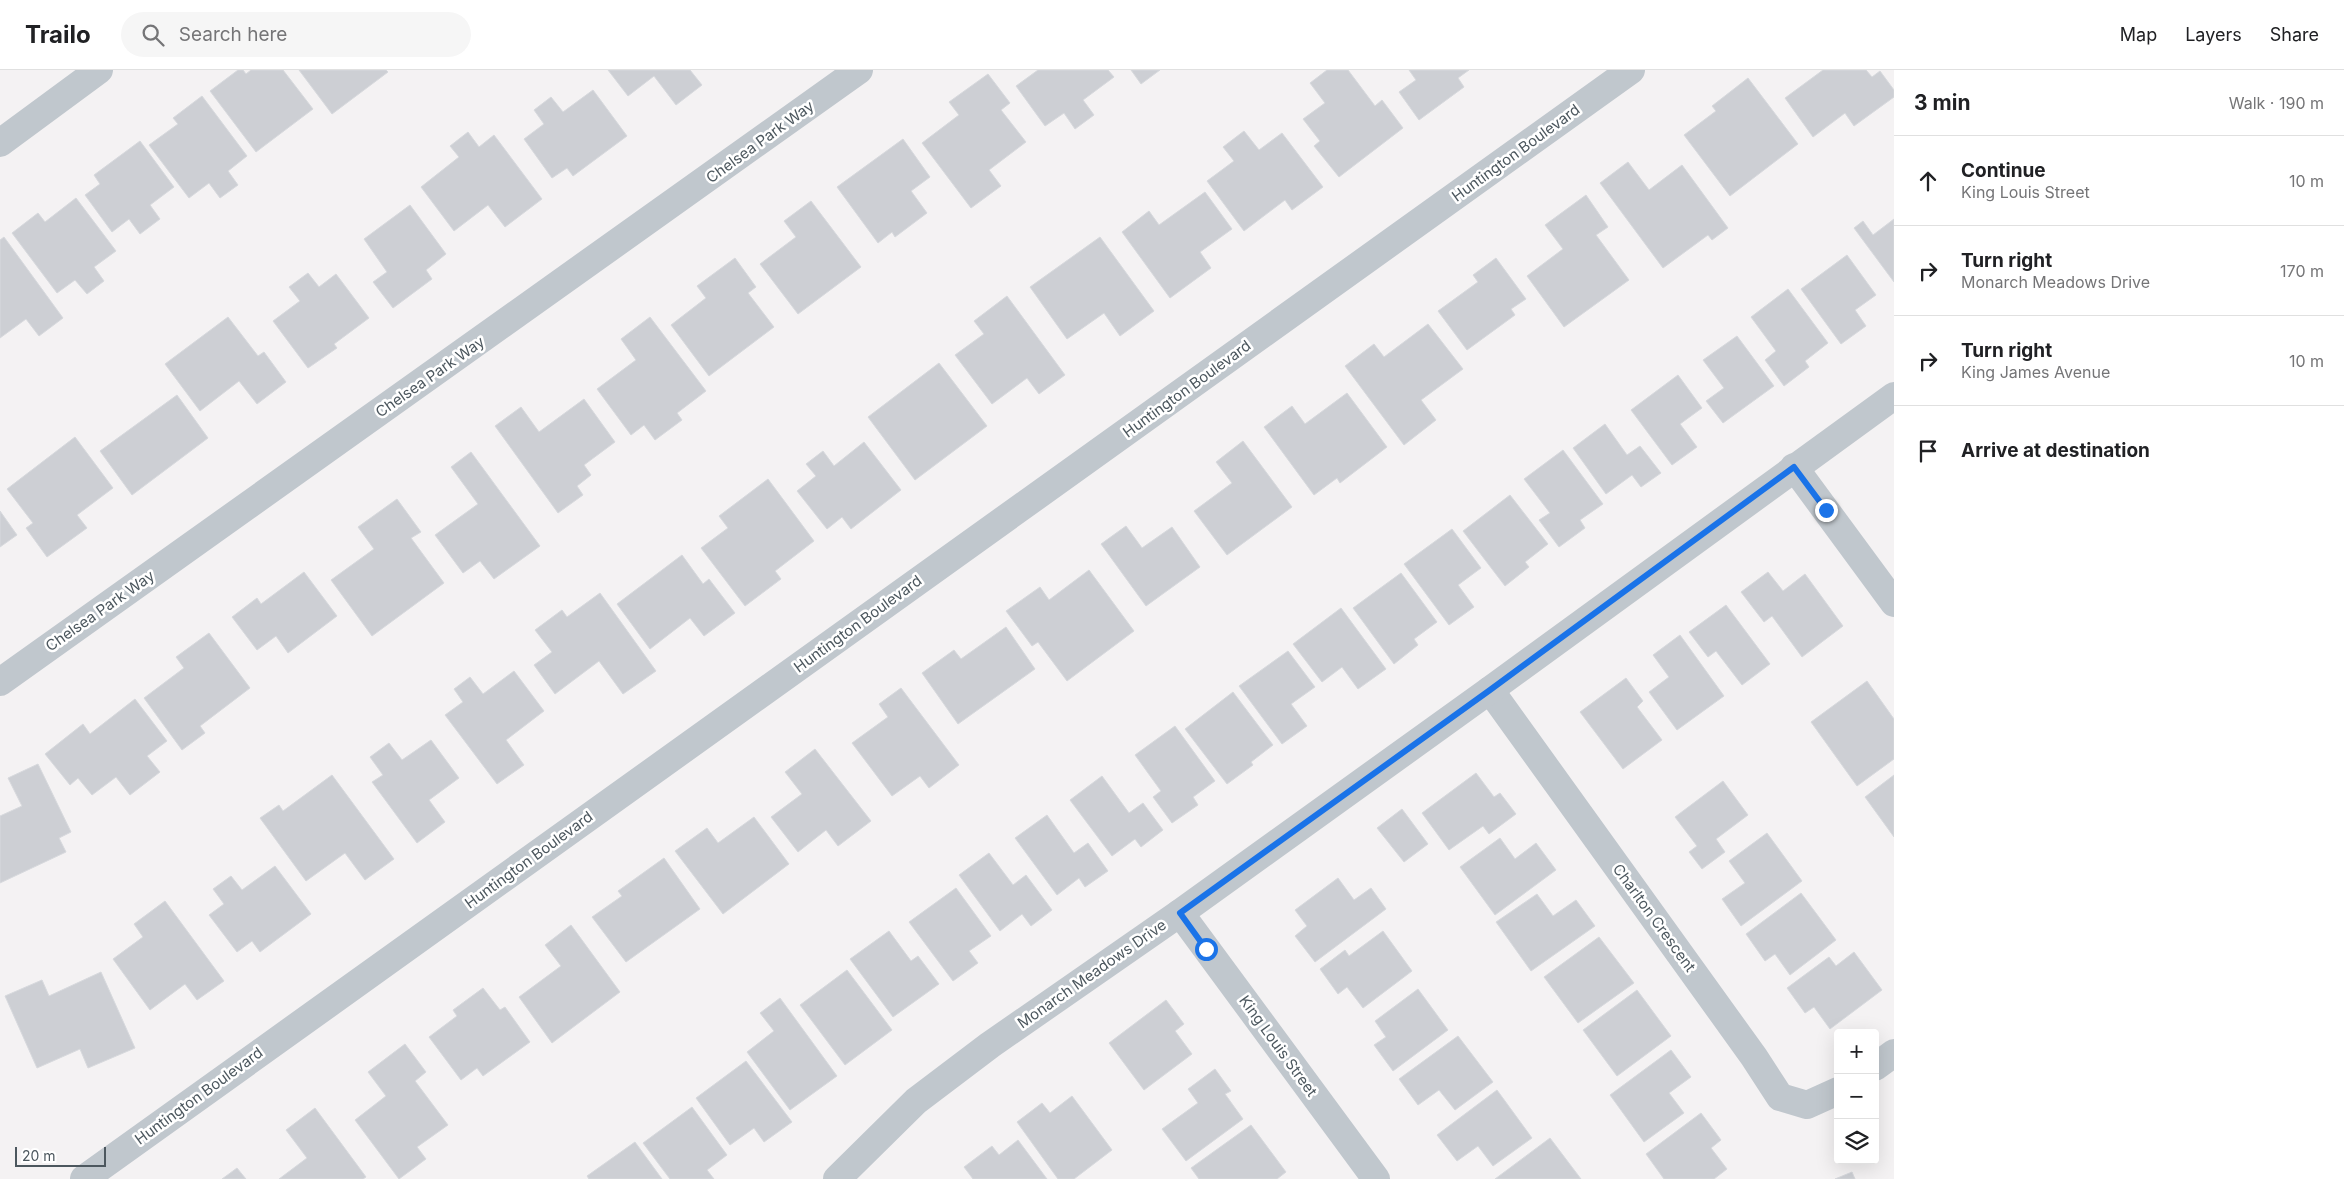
<!DOCTYPE html>
<html lang="en">
<head>
<meta charset="utf-8">
<style>
  body { margin:0; font-family:Inter,sans-serif; background:#f6f6f6; color:#202124 }
  .controls { position:absolute; right:15px; bottom:15px; display:grid; overflow:hidden; border-radius:5px; box-shadow:0 5px 20px #0002 }
  .controls button { width:45px; height:45px; display:grid; place-items:center; padding:0; border:0; border-bottom:1px solid #e0e0e0; background:#fff; color:#202124; font:25px sans-serif }
  .scale { position:absolute; left:15px; bottom:12px; width:91px; box-sizing:border-box; padding-left:5px; border:2px solid #4c575e; border-top:0; font-size:14px; line-height:18px; white-space:nowrap; color:#4c575e; -webkit-text-stroke:4px #fff; paint-order:stroke }
  .stop { position:absolute; width:15px; height:15px; margin:-11px; border:4px solid #1a73e8; border-radius:50%; background:#fff }
  .stop.end { background:#1a73e8; border-color:#fff; box-shadow:0 1px 5px #0008 }
  .list { margin:0; padding:0; list-style:none }
  h2 { display:flex; justify-content:space-between; align-items:center; height:65px; margin:0; padding:0 20px; font-size:21px }
  h2 small { font-size:16px; font-weight:400; color:#757577 }
  .list li { display:grid; grid-template-columns:32px 1fr auto; gap:15px; align-items:center; box-sizing:border-box; height:90px; padding:0 20px; border-top:1px solid #e0e0e0 }
  .list b { display:block; font-size:19px; white-space:nowrap }
  .list p { margin:0; font-size:16px; white-space:nowrap; color:#757577 }
  .list em { font-size:16px; font-style:normal; color:#757577 }
  .icon { flex:none; width:28px; height:28px; fill:none; stroke:currentColor; stroke-width:2; stroke-linecap:round; stroke-linejoin:round }
  .map { position:relative; flex:none; width:1894px; height:1109px; overflow:hidden }
  header { display:flex; align-items:center; gap:30px; box-sizing:border-box; height:70px; padding:0 25px; background:#fff; border-bottom:1px solid #e0e0e0 }
  header strong { font-size:24px }
  nav { display:flex; gap:28px; margin-inline-start:auto; font-size:18px }
  .search { width:350px; height:45px; background:#f6f6f6; display:flex; align-items:center; gap:12px; box-sizing:border-box; padding:0 18px; border-radius:28px; color:#757577; font-size:19px }
  main { display:flex }
  aside { flex:1; background:#fff }
  .map>svg:first-child { display:block }
  .building { fill:#cdcfd4; stroke:#d7d9dd }
  .lines { fill:none; stroke-linecap:round; stroke-linejoin:round }
  .minor { stroke:#c0c7cd; stroke-width:28 }
  .route { stroke:#1a73e8; stroke-width:6 }
  .labels { text-anchor:middle; stroke-width:5; stroke-linejoin:round; paint-order:stroke }
  .street-label { font-size:15px; fill:#4c575e; stroke:#fff }
</style>
</head>
<body>
<header>
<strong>Trailo</strong>
<div class="search"><svg class="icon" aria-label="search" viewBox="0 0 24 24"><circle cx="10" cy="10" r="6"/><path d="M15 15l6 6"/></svg>Search here</div>
<nav><a>Map</a><a>Layers</a><a>Share</a></nav>
</header>
<main>
<div class="map">
<svg width="1894" height="1109" viewBox="0 0 1894 1109">
  <rect width="100%" height="100%" fill="#f4f2f3"/>
  <g class="building">
    <path d="M238,0H243L246,4L251,0H283L313,39L256,82L210,21Z"/>
    <path d="M299,0H386L388,2L332,44Z"/>
    <path d="M608,0H690L702,15L676,35L654,6L628,26Z"/>
    <path d="M1108,0L1114,7L1083,30L1094,45L1075,59L1064,43L1045,56L1016,16L1038,0Z"/>
    <path d="M1131,0H1160L1141,14Z"/>
    <path d="M1327,0H1348L1375,36L1382,30L1403,58L1339,107L1314,76L1320,71L1303,49L1325,33L1310,13Z"/>
    <path d="M1409,0H1469L1458,8L1464,17L1419,50L1399,22L1416,10Z"/>
    <path d="M1823,0H1866L1872,7L1880,1L1894,20V27L1854,56L1845,43L1813,67L1785,28Z"/>
    <path d="M988,4L1010,33L1001,40L1026,72L989,100L1001,116L971,138L922,73L959,45L949,32Z"/>
    <path d="M1748,8L1798,74L1730,126L1684,65L1716,41L1712,36Z"/>
    <path d="M593,20L627,66L573,106L567,98L552,108L524,69L544,54L534,40L551,27L563,42Z"/>
    <path d="M202,26L247,86L228,101L238,115L220,128L209,113L189,128L149,75L178,54L173,48Z"/>
    <path d="M1244,61L1259,80L1282,63L1323,117L1292,140L1285,130L1244,161L1207,111L1234,91L1223,77Z"/>
    <path d="M468,62L479,77L494,65L542,129L505,157L488,135L454,161L421,117L459,87L450,76Z"/>
    <path d="M903,69L930,107L911,121L927,143L895,167L892,162L878,173L837,117Z"/>
    <path d="M140,71L174,117L150,135L160,149L140,164L129,149L112,162L85,125L100,114L94,105Z"/>
    <path d="M1628,92L1649,120L1682,95L1728,158L1712,170L1708,165L1663,198L1600,113Z"/>
    <path d="M1205,122L1232,159L1200,182L1211,198L1170,228L1122,162L1149,141L1159,155Z"/>
    <path d="M1586,125L1608,157L1596,165L1629,210L1564,257L1527,206L1563,179L1545,155Z"/>
    <path d="M76,128L116,181L94,197L104,211L87,224L75,210L57,223L12,163L38,143L45,152Z"/>
    <path d="M811,131L861,197L798,244L760,194L796,167L784,151Z"/>
    <path d="M410,135L446,184L426,200L432,209L393,238L373,212L387,202L364,169Z"/>
    <path d="M1894,149V212L1854,158L1863,151L1873,165Z"/>
    <path d="M4,167L63,248L39,266L26,249L0,268V170Z"/>
    <path d="M1100,167L1154,241L1120,266L1104,243L1067,269L1030,217Z"/>
    <path d="M1847,185L1876,225L1855,240L1866,256L1841,274L1801,219Z"/>
    <path d="M735,188L756,217L748,223L774,257L709,306L671,255L706,228L697,216Z"/>
    <path d="M1496,188L1526,229L1511,239L1515,245L1467,280L1438,241L1478,212L1473,205Z"/>
    <path d="M308,203L319,217L336,204L369,248L334,274L337,278L308,298L273,251L300,231L289,217Z"/>
    <path d="M1788,219L1828,273L1805,291L1809,297L1784,316L1765,290L1776,281L1751,247Z"/>
    <path d="M1007,226L1065,305L1039,324L1027,308L992,334L955,285L984,264L974,251Z"/>
    <path d="M228,247L258,286L264,282L286,312L257,334L239,311L200,341L165,294Z"/>
    <path d="M650,247L706,321L677,343L682,350L655,370L644,355L631,365L597,319L636,290L621,269Z"/>
    <path d="M1428,254L1463,299L1421,330L1436,350L1404,375L1345,296L1374,274L1384,287Z"/>
    <path d="M1737,266L1774,316L1723,353L1706,331L1724,318L1703,290Z"/>
    <path d="M939,293L987,356L915,410L868,347Z"/>
    <path d="M1678,305L1702,338L1680,354L1697,377L1672,395L1631,340Z"/>
    <path d="M1347,323L1387,377L1340,413L1337,408L1314,425L1264,357L1292,336L1305,354Z"/>
    <path d="M177,325L208,368L132,425L100,381Z"/>
    <path d="M584,329L615,372L584,395L591,405L577,416L583,425L558,443L495,356L521,337L539,362Z"/>
    <path d="M1605,354L1627,385L1640,376L1661,403L1641,417L1632,405L1606,424L1573,378Z"/>
    <path d="M75,367L113,418L77,445L87,458L47,487L26,458L33,453L7,419Z"/>
    <path d="M1243,371L1292,437L1227,485L1194,441L1232,413L1216,392Z"/>
    <path d="M864,372L901,420L851,459L842,447L827,459L797,421L816,406L806,394L823,381L834,396Z"/>
    <path d="M1563,380L1603,434L1580,450L1585,458L1559,477L1539,450L1550,443L1524,409Z"/>
    <path d="M471,382L540,476L494,509L480,491L463,503L435,465L478,434L451,397Z"/>
    <path d="M768,409L814,471L775,501L781,509L745,536L701,478L728,458L719,446Z"/>
    <path d="M1510,425L1548,474L1525,492L1529,497L1505,516L1463,461Z"/>
    <path d="M397,429L421,462L411,468L444,513L372,566L331,510L374,479L358,457Z"/>
    <path d="M0,441L17,465L0,477Z"/>
    <path d="M1126,456L1142,478L1172,457L1200,497L1146,536L1101,474Z"/>
    <path d="M1452,459L1481,498L1458,515L1474,537L1449,555L1404,494Z"/>
    <path d="M682,485L703,514L709,509L735,543L704,566L690,548L650,579L617,534Z"/>
    <path d="M1089,500L1134,561L1067,611L1038,572L1032,576L1006,541L1040,517L1049,530Z"/>
    <path d="M304,502L337,546L288,583L276,566L257,580L232,547L257,528L261,534Z"/>
    <path d="M1768,502L1783,521L1805,504L1843,556L1802,587L1772,546L1764,552L1741,522Z"/>
    <path d="M1401,503L1437,552L1414,569L1418,575L1394,594L1353,538Z"/>
    <path d="M600,523L656,601L623,624L599,591L555,624L534,595L552,582L535,560L562,540L567,547Z"/>
    <path d="M1726,535L1770,594L1742,615L1716,581L1708,587L1689,562Z"/>
    <path d="M1341,538L1386,599L1358,619L1342,597L1322,612L1293,574Z"/>
    <path d="M1006,557L1035,599L958,654L922,603L954,580L961,589Z"/>
    <path d="M209,563L250,618L200,656L205,663L182,680L144,628L184,598L176,587Z"/>
    <path d="M1680,565L1724,626L1677,660L1649,622L1669,607L1653,585Z"/>
    <path d="M1288,581L1315,617L1291,634L1307,656L1282,674L1239,616Z"/>
    <path d="M514,601L544,641L506,670L524,695L497,714L445,645L463,632L454,619L470,607L483,624Z"/>
    <path d="M1626,608L1643,631L1637,637L1662,670L1623,699L1580,642Z"/>
    <path d="M1867,611L1894,649V689L1857,716L1811,652Z"/>
    <path d="M901,618L959,695L929,718L920,706L892,726L852,673L888,647L879,634Z"/>
    <path d="M1233,622L1273,675L1251,692L1253,695L1227,714L1185,659Z"/>
    <path d="M135,629L167,671L147,686L160,702L130,725L116,707L92,725L78,708L70,715L45,684L83,654L90,664Z"/>
    <path d="M1175,656L1215,711L1193,727L1198,735L1172,753L1153,727L1161,721L1135,685Z"/>
    <path d="M431,670L459,708L429,730L445,752L417,773L372,712L383,705L370,687L389,673L402,690Z"/>
    <path d="M815,679L871,751L838,776L826,760L798,782L771,747L802,724L785,702Z"/>
    <path d="M38,694L71,762L59,768L66,782L0,813V746L22,736L8,708Z"/>
    <path d="M1476,703L1494,727L1500,723L1516,744L1489,764L1483,756L1449,780L1422,743Z"/>
    <path d="M332,705L394,789L365,810L345,783L306,811L260,748L279,735L283,741Z"/>
    <path d="M1894,705V767L1865,727Z"/>
    <path d="M1102,706L1129,743L1143,733L1163,760L1141,777L1135,769L1112,786L1070,730Z"/>
    <path d="M1723,711L1748,745L1716,769L1725,782L1702,799L1689,782L1697,776L1675,747Z"/>
    <path d="M1402,739L1428,774L1404,792L1377,758Z"/>
    <path d="M1047,745L1074,783L1088,773L1108,801L1085,817L1079,808L1057,825L1015,768Z"/>
    <path d="M754,747L789,794L723,844L675,781L707,758L718,773Z"/>
    <path d="M1767,763L1802,811L1741,856L1722,829L1745,813L1729,791Z"/>
    <path d="M1500,768L1515,789L1536,773L1556,800L1495,845L1460,797Z"/>
    <path d="M989,783L1013,815L1026,805L1052,840L1031,856L1022,844L1000,861L959,805Z"/>
    <path d="M664,788L700,839L626,892L592,847L622,826L618,821Z"/>
    <path d="M275,796L311,844L260,882L252,871L237,882L209,845L224,834L213,819L231,806L242,820Z"/>
    <path d="M1338,808L1354,830L1371,818L1386,839L1315,892L1295,866L1307,856L1295,840Z"/>
    <path d="M956,818L991,866L969,881L978,893L953,911L909,852Z"/>
    <path d="M1801,823L1836,870L1790,905L1775,884L1765,891L1746,864Z"/>
    <path d="M1537,824L1553,846L1576,830L1595,856L1531,901L1496,852Z"/>
    <path d="M165,831L224,911L197,930L185,914L150,940L113,889L143,867L134,854Z"/>
    <path d="M571,855L620,922L552,973L519,927L561,896L545,875Z"/>
    <path d="M889,861L911,891L918,886L939,914L893,947L850,889Z"/>
    <path d="M1383,861L1412,901L1363,938L1347,917L1338,924L1320,899L1345,880L1349,886Z"/>
    <path d="M1599,867L1634,913L1578,953L1544,907Z"/>
    <path d="M1854,882L1882,920L1830,959L1814,937L1805,943L1787,918L1829,887L1836,896Z"/>
    <path d="M847,900L892,960L845,995L800,935Z"/>
    <path d="M101,902L135,978L88,998L80,979L37,998L5,926L42,910L49,926Z"/>
    <path d="M483,918L500,940L505,937L530,972L483,1006L477,998L461,1010L429,967L457,946L453,940Z"/>
    <path d="M1418,919L1448,960L1393,1001L1374,975L1386,967L1375,951Z"/>
    <path d="M1637,920L1671,966L1617,1006L1583,960Z"/>
    <path d="M780,928L837,1006L790,1040L747,982L774,961L760,943Z"/>
    <path d="M1166,930L1184,954L1175,961L1192,984L1144,1020L1109,973Z"/>
    <path d="M1458,966L1493,1012L1455,1040L1439,1020L1418,1035L1399,1009Z"/>
    <path d="M405,974L426,1002L415,1011L448,1055L417,1077L426,1089L399,1109L355,1050L386,1026L368,1002Z"/>
    <path d="M1671,980L1691,1007L1669,1023L1684,1043L1644,1072L1610,1025Z"/>
    <path d="M746,991L792,1052L764,1072L754,1058L730,1075L696,1028Z"/>
    <path d="M1215,999L1231,1021L1225,1024L1243,1049L1186,1091L1162,1059L1198,1033L1188,1019Z"/>
    <path d="M1497,1020L1532,1068L1493,1096L1478,1076L1457,1091L1437,1065Z"/>
    <path d="M1072,1026L1112,1080L1074,1109H1058L1017,1052L1042,1033L1050,1043Z"/>
    <path d="M692,1037L727,1085L707,1100L714,1109H670L643,1073Z"/>
    <path d="M315,1038L366,1107L363,1109H279L307,1088L286,1060Z"/>
    <path d="M1701,1043L1721,1070L1711,1078L1727,1099L1714,1109H1664L1646,1084Z"/>
    <path d="M1251,1055L1286,1102L1277,1109H1199L1191,1098Z"/>
    <path d="M1550,1068L1581,1109H1495Z"/>
    <path d="M1018,1070L1047,1109H973L964,1097L992,1076L999,1085Z"/>
    <path d="M635,1072L662,1109H589L587,1106Z"/>
    <path d="M237,1098L246,1109H222Z"/>
    <path d="M1852,1102L1855,1109H1835Z"/>
  </g>
  <g class="lines">
    <g class="minor">
      <path d="M0,73L99,0"/>
      <path d="M1794,397L1894,533"/>
      <path d="M0,612L859,0"/>
      <path d="M1490,620L1754,987L1780,1027L1807,1035L1838,1021"/>
      <path d="M1180,843L1376,1109"/>
      <path d="M1875,997L1894,983"/>
      <path d="M84,1109L1631,0"/>
      <path d="M837,1109L916,1031L990,975L1180,843L1490,620L1894,326"/>
    </g>
  </g>
  <g class="lines">
    <path class="route" d="M1206,879L1180,843L1490,620L1794,397L1826,440"/>
  </g>
  <g class="labels">
    <g class="street-label">
      <text transform="translate(760 72) rotate(-36)" y="5">Chelsea Park Way</text>
      <text transform="translate(1516 83) rotate(-36)" y="5">Huntington Boulevard</text>
      <text transform="translate(430 307) rotate(-35)" y="5">Chelsea Park Way</text>
      <text transform="translate(1187 319) rotate(-36)" y="5">Huntington Boulevard</text>
      <text transform="translate(100 541) rotate(-35)" y="5">Chelsea Park Way</text>
      <text transform="translate(858 554) rotate(-36)" y="5">Huntington Boulevard</text>
      <text transform="translate(529 790) rotate(-36)" y="5">Huntington Boulevard</text>
      <text transform="translate(1654 848) rotate(54)" y="5">Charlton Crescent</text>
      <text transform="translate(1092 904) rotate(-35)" y="5">Monarch Meadows Drive</text>
      <text transform="translate(1278 976) rotate(54)" y="5">King Louis Street</text>
      <text transform="translate(199 1026) rotate(-36)" y="5">Huntington Boulevard</text>
    </g>
  </g>
</svg>
<div class="controls">
<button>+</button>
<button>−</button>
<button><svg class="icon" aria-label="layers" viewBox="0 0 24 24"><path d="M12 4l9 5-9 5-9-5zM3 14l9 5 9-5"/></svg></button>
</div>
<div class="scale">20 m</div>
<div class="stop" style="left:1206px;top:879px"></div>
<div class="stop end" style="left:1826px;top:440px"></div>
</div>
<aside>
<h2>3 min<small>Walk · 190 m</small></h2>
<ul class="list">
<li><svg class="icon" aria-label="ahead" viewBox="0 0 24 24"><path d="M12 20V5M6 11l6-6 6 6"/></svg><div><b>Continue</b><p>King Louis Street</p></div><em>10 m</em></li>
<li><svg class="icon" aria-label="right" viewBox="0 0 24 24"><path d="M7 20v-9h11M14 6l5 5-5 5"/></svg><div><b>Turn right</b><p>Monarch Meadows Drive</p></div><em>170 m</em></li>
<li><svg class="icon" aria-label="right" viewBox="0 0 24 24"><path d="M7 20v-9h11M14 6l5 5-5 5"/></svg><div><b>Turn right</b><p>King James Avenue</p></div><em>10 m</em></li>
<li><svg class="icon" aria-label="arrive" viewBox="0 0 24 24"><path d="M6 21V4h12l-3 4 3 4H6"/></svg><div><b>Arrive at destination</b></div></li>
</ul>
</aside>
</main>
</body>
</html>
